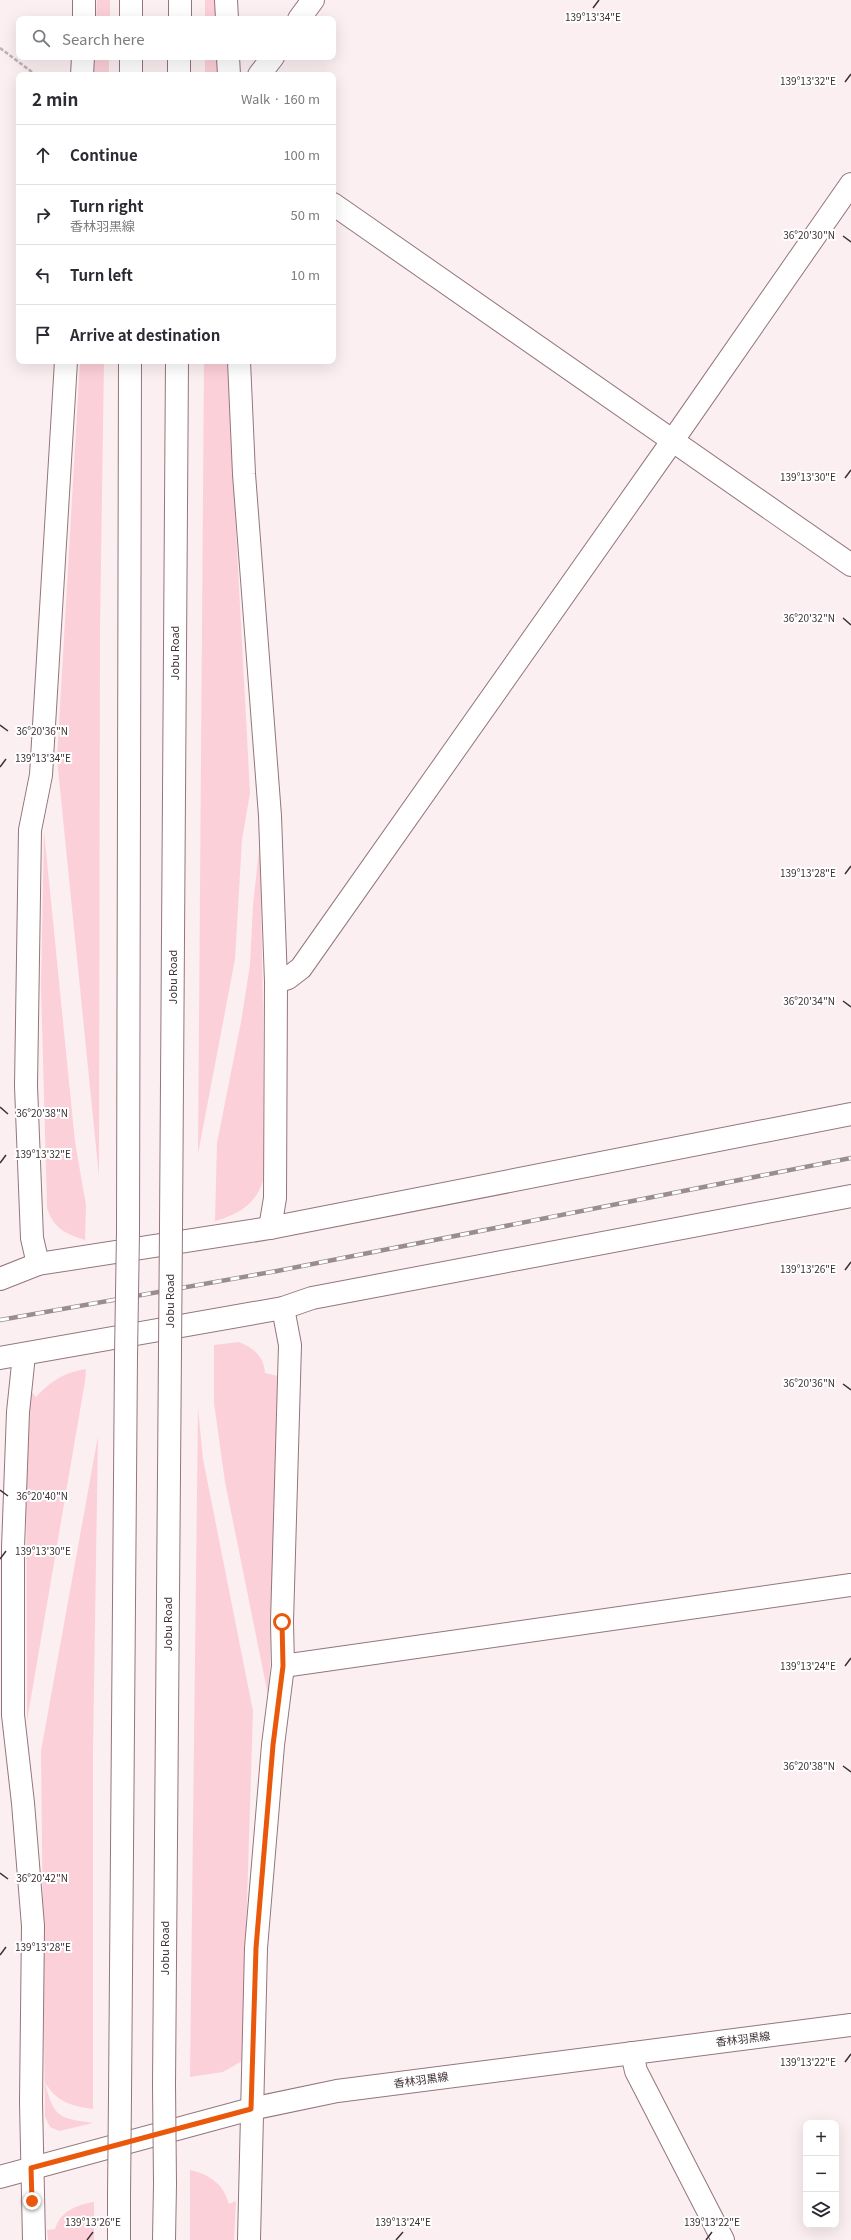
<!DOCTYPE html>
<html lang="en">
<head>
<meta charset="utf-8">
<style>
  body { margin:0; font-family:Georgia,"Noto Sans JP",serif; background:#f7f7f7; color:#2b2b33 }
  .controls { position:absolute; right:12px; bottom:12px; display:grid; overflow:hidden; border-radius:8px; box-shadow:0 4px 16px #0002 }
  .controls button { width:36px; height:36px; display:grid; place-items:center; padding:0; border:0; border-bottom:1px solid #e1e1e2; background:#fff; color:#2b2b33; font:20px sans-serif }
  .stop { position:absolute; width:12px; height:12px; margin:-9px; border:3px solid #ea580c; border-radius:50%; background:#fff }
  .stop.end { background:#ea580c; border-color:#fff; box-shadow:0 1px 4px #0008 }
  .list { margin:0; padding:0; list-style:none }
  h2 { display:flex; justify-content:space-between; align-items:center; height:52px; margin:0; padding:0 16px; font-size:17px }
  h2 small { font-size:13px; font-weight:400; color:#7c7c81 }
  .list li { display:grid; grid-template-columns:26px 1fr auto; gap:12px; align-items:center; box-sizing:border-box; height:60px; padding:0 16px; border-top:1px solid #e1e1e2 }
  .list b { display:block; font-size:15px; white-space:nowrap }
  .list p { margin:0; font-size:13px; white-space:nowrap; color:#7c7c81 }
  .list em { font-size:13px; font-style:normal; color:#7c7c81 }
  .icon { flex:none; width:22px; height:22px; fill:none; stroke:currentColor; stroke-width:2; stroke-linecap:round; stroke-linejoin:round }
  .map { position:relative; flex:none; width:851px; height:2240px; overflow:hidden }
  .search { position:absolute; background:#fff; box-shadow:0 4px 16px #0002; left:16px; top:16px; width:320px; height:44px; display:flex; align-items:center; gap:10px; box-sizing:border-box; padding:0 14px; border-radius:8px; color:#7c7c81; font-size:15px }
  .panel { position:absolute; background:#fff; box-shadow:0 4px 16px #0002; left:16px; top:72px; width:320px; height:292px; border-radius:8px }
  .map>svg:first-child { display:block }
  .green { fill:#fcd0d9 }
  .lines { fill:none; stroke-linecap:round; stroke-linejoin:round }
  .minor-casing { stroke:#93767c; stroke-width:24 }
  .major-casing { stroke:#93767c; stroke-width:24 }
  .highway-casing { stroke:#93767c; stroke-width:24 }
  .path { stroke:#beb1b3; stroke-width:2.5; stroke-dasharray:4 2; stroke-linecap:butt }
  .minor { stroke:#fff; stroke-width:22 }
  .major { stroke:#fff; stroke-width:22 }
  .highway { stroke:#fff; stroke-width:22 }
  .rail-casing { stroke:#998d8f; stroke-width:4.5 }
  .rail { stroke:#fff; stroke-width:3; stroke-dasharray:9; stroke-linecap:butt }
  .highway-bridge-casing { stroke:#93767c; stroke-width:24; stroke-linecap:butt }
  .highway-bridge { stroke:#fff; stroke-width:22 }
  .route { stroke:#ea580c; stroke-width:5 }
  .ticks { fill:none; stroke:#3c3033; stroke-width:1.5 }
  .labels { text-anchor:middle; stroke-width:4; stroke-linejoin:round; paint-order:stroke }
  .street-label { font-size:11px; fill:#3c3033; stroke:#fff }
  .ticks-label { font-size:10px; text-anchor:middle; fill:#3c3033; stroke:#fff; stroke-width:4; stroke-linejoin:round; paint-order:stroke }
</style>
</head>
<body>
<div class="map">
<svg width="851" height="2240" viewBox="0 0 851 2240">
  <rect width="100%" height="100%" fill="#fceff1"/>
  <g class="green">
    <path d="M97,0H110V19H96Z"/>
    <rect x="205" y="0" width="11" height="19"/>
    <path d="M95,57H109V75H94Z"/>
    <rect x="205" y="57" width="12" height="18"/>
    <path d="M80,361H104L100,628L99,1177L57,759Z"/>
    <path d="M204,361H227L250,793L242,840L235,959L198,1154Z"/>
    <path d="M44,831L75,1142L86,1205L85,1240C66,1234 53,1228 47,1208L41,986Z"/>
    <path d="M260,841L263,1011V1180C257,1204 237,1215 215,1221L217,1143L241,1022L250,965L253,905Z"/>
    <path d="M239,1342C254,1348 264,1357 265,1373L278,1376L269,1700L225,1482L214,1403V1345Z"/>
    <path d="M86,1369L85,1381L27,1721L26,1413L30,1390L36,1397C51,1381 64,1372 86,1369Z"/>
    <path d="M198,1408L203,1459L253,1711L242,2061L223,2072L190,2077Z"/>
    <path d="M98,1436L93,1750V2109C79,2107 66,2105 55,2095C51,2092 49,2087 45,2083C54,2118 59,2118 93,2123L59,2131L50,2127L45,2117L41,1751Z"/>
    <path d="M190,2170C211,2175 223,2184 229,2204L236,2201L234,2240H190Z"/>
    <path d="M94,2202V2240H48L47,2230L55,2229C61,2211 76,2205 94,2202Z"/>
  </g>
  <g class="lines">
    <defs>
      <g id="minor">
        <path d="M226,0L227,19"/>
        <path d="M84,19V0"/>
        <path d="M299,19L313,0"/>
        <path d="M228,57L229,75"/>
        <path d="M82,75L83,57"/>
        <path d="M259,75L273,57"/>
        <path d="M333,204L851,565"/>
        <path d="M239,361L244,474L270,816L276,982L275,1198L270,1228"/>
        <path d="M276,982L288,978L301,968L673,440L851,184"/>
        <path d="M38,1264L32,1238L26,1086L30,830L41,775L66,361"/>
        <path d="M0,1279L38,1264L270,1228L851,1114"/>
        <path d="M24,1355L18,1412L13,1548V1715L23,1803L33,1926L31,2102L34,2240"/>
        <path d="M0,1358L283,1308L312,1298L851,1196"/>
        <path d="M283,1666L851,1585"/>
        <path d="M632,2053L636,2071L723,2240"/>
        <path d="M249,2240L256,1948L273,1745L283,1666L282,1622L290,1345L283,1308"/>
      </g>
      <path id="major" d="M0,2177L251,2109L337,2091L851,2025"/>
      <g id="highway">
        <path d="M131,19V0"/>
        <path d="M180,19V0"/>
        <path d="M131,75V57"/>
        <path d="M179,75V57"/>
        <path d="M171,1227L177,361"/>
        <path d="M128,1232L130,361"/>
        <path d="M164,2085L170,1350"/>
        <path d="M120,2096L126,1356"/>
        <path d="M119,2240V2196"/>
        <path d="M164,2240L165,2184"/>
      </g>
    </defs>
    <use href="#minor" class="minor-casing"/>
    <use href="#major" class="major-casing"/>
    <use href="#highway" class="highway-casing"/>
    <path class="path" d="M0,48L36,75"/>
    <use href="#minor" class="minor"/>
    <use href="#major" class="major"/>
    <use href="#highway" class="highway"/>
    <defs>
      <path id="rail" d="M0,1320L277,1271L851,1158"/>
    </defs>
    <use href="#rail" class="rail-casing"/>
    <use href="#rail" class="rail"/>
    <defs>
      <g id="highway-bridge">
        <path d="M170,1350L171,1227"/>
        <path d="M126,1356L128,1232"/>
        <path d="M164,2085L165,2184"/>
        <path d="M119,2196L120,2096"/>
      </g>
    </defs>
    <use href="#highway-bridge" class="highway-bridge-casing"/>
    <use href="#highway-bridge" class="highway-bridge"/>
  </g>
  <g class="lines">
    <path class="route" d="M32,2201L31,2168L251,2109L256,1948L273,1745L283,1666L282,1622"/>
  </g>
  <path class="ticks" d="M593,8L599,0M845,82L851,74M843,236L851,242M845,478L851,470M843,618L851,625M0,725L8,731M0,767L6,759M845,874L851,866M843,1001L851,1007M0,1107L8,1114M0,1163L6,1155M845,1270L851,1262M843,1384L851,1390M0,1490L8,1496M0,1559L6,1551M845,1666L851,1658M843,1766L851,1772M0,1873L8,1879M0,1955L6,1947M845,2062L851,2054M87,2240L93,2232M396,2240L403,2232M706,2240L712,2232"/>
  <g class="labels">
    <g class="street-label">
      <text transform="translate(175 653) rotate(-90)" y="4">Jobu Road</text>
      <text transform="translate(173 977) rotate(-90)" y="4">Jobu Road</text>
      <text transform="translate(170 1301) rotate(-90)" y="4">Jobu Road</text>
      <text transform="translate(168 1624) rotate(-90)" y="4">Jobu Road</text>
      <text transform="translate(165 1948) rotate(-90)" y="4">Jobu Road</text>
      <text transform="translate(743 2039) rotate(-7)" y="4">香林羽黒線</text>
      <text transform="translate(421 2080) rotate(-8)" y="4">香林羽黒線</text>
    </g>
  </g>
  <g class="ticks-label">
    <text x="593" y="21">139°13'34"E</text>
    <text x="808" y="85">139°13'32"E</text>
    <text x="809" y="239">36°20'30"N</text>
    <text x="808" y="481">139°13'30"E</text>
    <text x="809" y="622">36°20'32"N</text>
    <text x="42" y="735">36°20'36"N</text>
    <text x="43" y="762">139°13'34"E</text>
    <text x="808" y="877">139°13'28"E</text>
    <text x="809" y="1005">36°20'34"N</text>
    <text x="42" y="1117">36°20'38"N</text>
    <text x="43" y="1158">139°13'32"E</text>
    <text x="808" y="1273">139°13'26"E</text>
    <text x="809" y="1387">36°20'36"N</text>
    <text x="42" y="1500">36°20'40"N</text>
    <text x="43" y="1555">139°13'30"E</text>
    <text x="808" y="1670">139°13'24"E</text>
    <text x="809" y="1770">36°20'38"N</text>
    <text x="42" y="1882">36°20'42"N</text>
    <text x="43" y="1951">139°13'28"E</text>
    <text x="808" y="2066">139°13'22"E</text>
    <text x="93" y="2226">139°13'26"E</text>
    <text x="403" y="2226">139°13'24"E</text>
    <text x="712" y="2226">139°13'22"E</text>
  </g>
</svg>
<div class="controls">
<button>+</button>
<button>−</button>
<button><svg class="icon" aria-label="layers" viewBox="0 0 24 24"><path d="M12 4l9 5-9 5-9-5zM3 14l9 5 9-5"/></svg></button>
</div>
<div class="stop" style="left:282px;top:1622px"></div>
<div class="stop end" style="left:32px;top:2201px"></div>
<div class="search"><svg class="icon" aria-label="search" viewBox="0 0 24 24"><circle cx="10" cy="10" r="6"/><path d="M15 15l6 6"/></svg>Search here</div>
<section class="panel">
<h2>2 min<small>Walk · 160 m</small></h2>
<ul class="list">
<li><svg class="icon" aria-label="ahead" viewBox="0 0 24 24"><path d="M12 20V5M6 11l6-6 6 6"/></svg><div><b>Continue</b></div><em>100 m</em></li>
<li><svg class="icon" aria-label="right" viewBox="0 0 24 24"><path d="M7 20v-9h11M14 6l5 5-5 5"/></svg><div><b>Turn right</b><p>香林羽黒線</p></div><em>50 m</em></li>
<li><svg class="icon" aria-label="left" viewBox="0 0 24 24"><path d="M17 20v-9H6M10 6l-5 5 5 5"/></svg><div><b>Turn left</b></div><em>10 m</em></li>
<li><svg class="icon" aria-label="arrive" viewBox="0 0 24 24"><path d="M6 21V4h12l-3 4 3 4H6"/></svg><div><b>Arrive at destination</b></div></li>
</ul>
</section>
</div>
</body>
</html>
